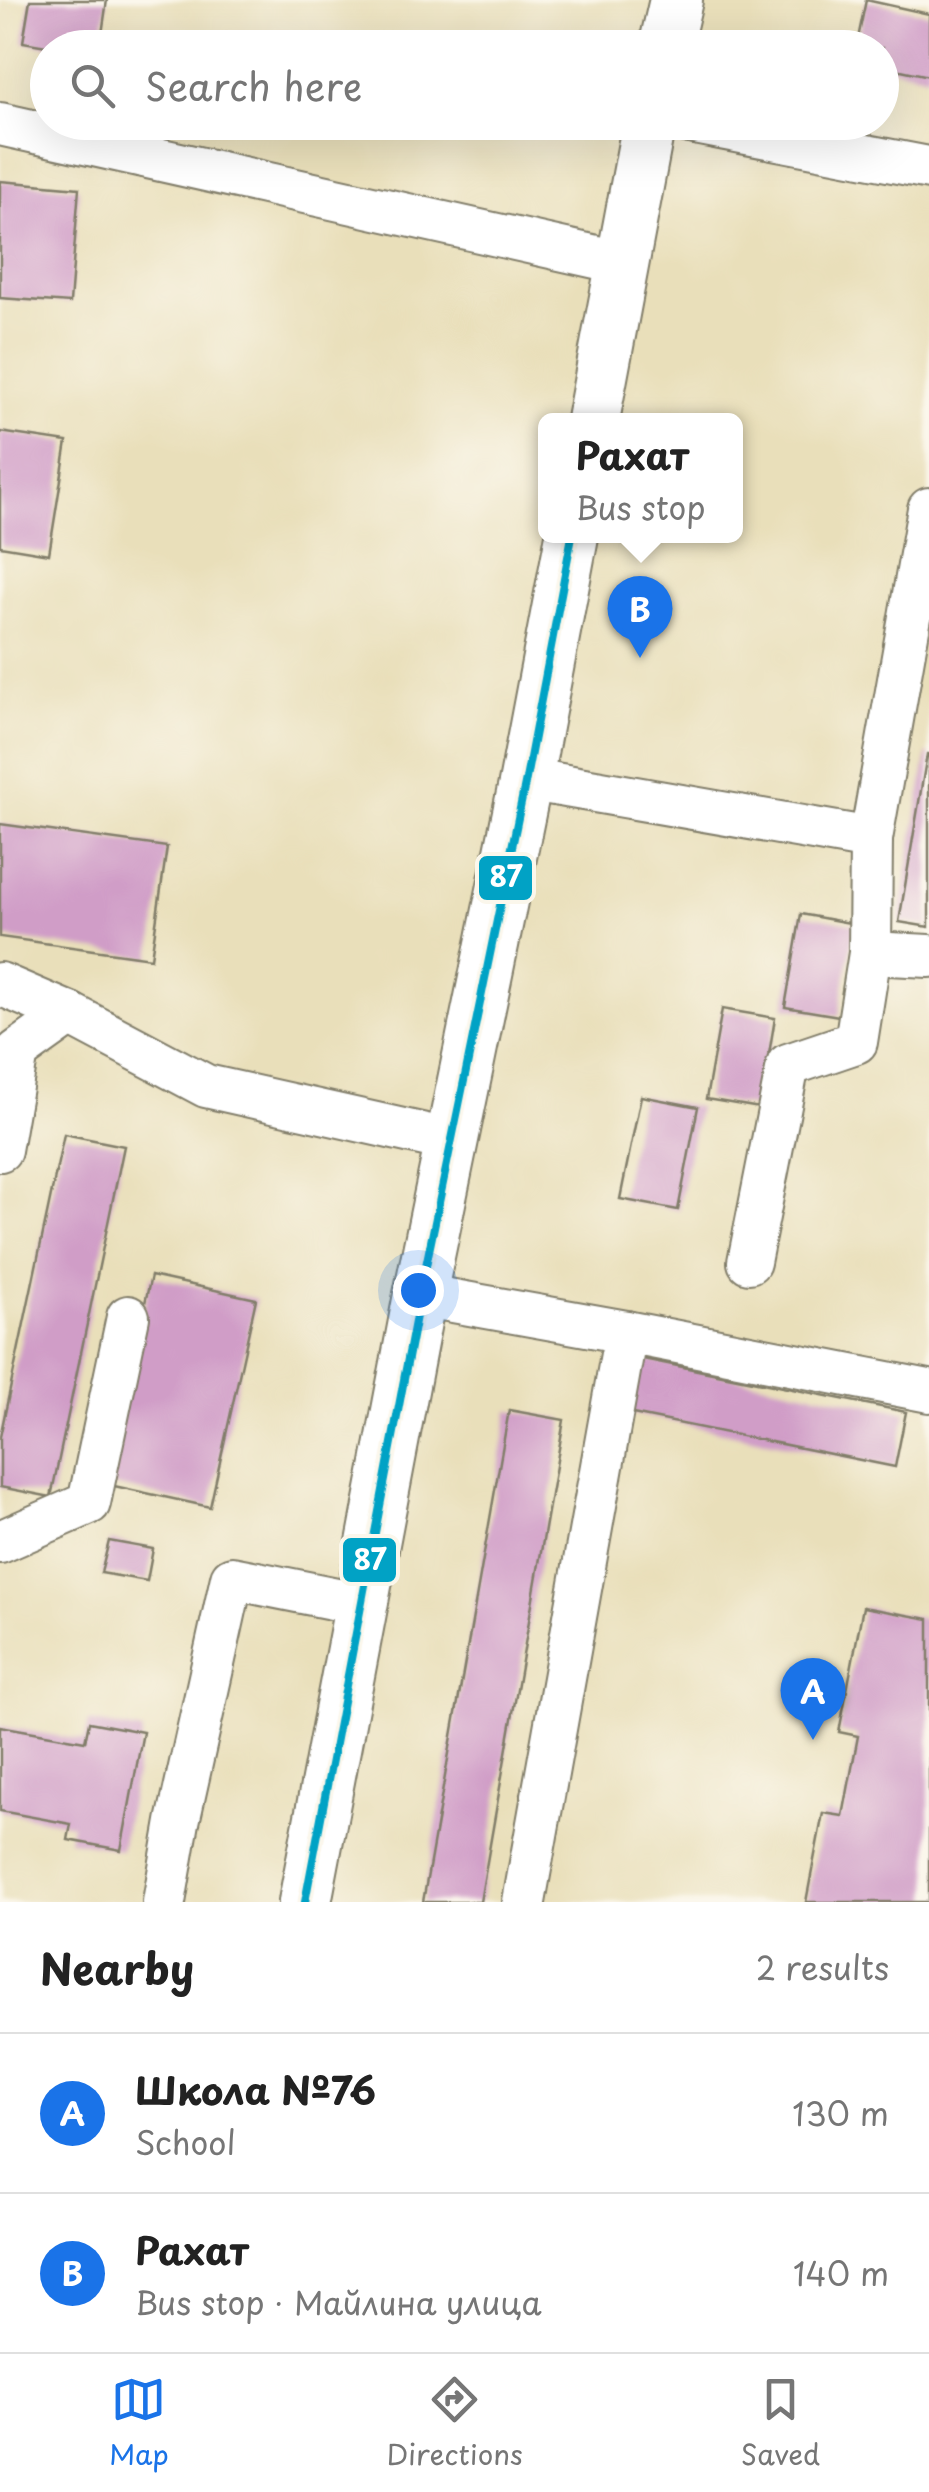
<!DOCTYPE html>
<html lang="en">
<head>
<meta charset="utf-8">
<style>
  body { margin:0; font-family:"Playpen Sans",sans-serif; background:#f6f6f6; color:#222 }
  .you { position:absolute; left:418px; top:1290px; width:35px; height:35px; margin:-25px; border:8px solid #fff; border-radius:50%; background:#1a73e8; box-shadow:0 0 0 15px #1a73e833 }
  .badge { display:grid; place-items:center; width:65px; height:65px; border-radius:50%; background:#1a73e8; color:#fff; font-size:32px; font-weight:700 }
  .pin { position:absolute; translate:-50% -82px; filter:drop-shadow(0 2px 5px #0008) }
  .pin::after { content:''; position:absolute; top:52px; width:35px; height:30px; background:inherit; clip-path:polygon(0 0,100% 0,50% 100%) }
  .popup { position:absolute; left:538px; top:413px; width:205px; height:130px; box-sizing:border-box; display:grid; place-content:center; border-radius:15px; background:#fff; filter:drop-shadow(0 2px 8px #0005); font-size:32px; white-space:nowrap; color:#767676 }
  .popup b { font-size:38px; color:#222 }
  .popup::after { content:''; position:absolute; left:50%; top:100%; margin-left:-20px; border:20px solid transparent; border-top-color:#fff }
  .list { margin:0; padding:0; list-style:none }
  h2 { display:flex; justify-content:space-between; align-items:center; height:130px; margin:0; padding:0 40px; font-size:42px }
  h2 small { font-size:32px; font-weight:400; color:#767676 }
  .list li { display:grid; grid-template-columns:65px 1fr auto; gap:30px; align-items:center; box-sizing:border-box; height:160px; padding:0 40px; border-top:2px solid #e0e0e0 }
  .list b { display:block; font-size:38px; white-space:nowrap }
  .list p { margin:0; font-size:32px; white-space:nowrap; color:#767676 }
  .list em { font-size:32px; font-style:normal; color:#767676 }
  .icon { flex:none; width:55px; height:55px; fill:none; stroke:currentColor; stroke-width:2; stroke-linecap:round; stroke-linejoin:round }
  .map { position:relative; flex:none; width:929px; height:1902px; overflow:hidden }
  .search { position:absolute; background:#fff; box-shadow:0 10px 40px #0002; left:30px; right:30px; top:30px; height:110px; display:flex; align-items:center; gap:25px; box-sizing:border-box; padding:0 35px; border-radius:55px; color:#767676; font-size:38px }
  .sheet { height:450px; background:#fff }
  nav { display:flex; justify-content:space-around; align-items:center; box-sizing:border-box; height:140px; border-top:2px solid #e0e0e0; background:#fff; font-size:28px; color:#767676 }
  nav a { display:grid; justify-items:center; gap:5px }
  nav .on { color:#1a73e8 }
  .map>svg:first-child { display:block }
  .building { fill:#d09dc7 }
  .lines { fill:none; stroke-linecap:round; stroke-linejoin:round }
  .minor-casing { stroke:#827e6b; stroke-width:46 }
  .major-casing { stroke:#827e6b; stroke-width:56 }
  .minor { stroke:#fff; stroke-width:42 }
  .major { stroke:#fff; stroke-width:52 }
  .bus-1-casing { stroke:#fbf7ec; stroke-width:15 }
  .bus-1 { stroke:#01a2c5; stroke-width:8 }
  .line-badge { stroke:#fbf7ec; stroke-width:4 }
  .badge-label { font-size:28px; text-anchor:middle; font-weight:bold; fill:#fff }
</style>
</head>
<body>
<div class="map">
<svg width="929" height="1902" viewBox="0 0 929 1902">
  <rect width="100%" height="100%" fill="#fbf7ec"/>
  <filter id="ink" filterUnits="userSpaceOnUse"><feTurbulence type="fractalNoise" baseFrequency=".01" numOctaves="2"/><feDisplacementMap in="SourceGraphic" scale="20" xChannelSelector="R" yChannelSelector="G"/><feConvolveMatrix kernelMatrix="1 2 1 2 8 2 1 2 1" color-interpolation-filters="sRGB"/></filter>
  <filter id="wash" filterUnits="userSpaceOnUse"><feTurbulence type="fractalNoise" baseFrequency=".0048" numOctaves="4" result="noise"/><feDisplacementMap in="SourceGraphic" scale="40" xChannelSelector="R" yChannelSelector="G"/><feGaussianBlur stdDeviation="2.25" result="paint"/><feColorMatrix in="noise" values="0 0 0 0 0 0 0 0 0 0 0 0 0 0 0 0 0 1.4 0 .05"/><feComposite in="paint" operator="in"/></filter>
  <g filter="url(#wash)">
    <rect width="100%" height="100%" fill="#e9dfba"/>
    <g id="blocks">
      <g class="building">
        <path d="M30,0H107L100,48H58L23,42Z"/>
        <path d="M866,0L929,14V76L882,66V48H856Z"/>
        <path d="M0,181L79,188L70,303L0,298Z"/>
        <path d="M0,432L67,442L49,554L0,546Z"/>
        <path d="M927,754H929V927L899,922Z"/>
        <path d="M0,824L167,847L151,958L0,937Z"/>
        <path d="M801,914L855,924L839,1016L785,1007Z"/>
        <path d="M722,1009L775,1018L760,1108L706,1099Z"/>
        <path d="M641,1096L698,1107L678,1210L620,1199Z"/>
        <path d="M64,1134L124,1146L51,1497L0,1487V1437Z"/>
        <path d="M151,1276L256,1299L210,1507L105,1484Z"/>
        <path d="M638,1358L906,1412L895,1467L628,1413Z"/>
        <path d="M509,1410L564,1420L480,1902H423Z"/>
        <path d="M109,1541L153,1549L147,1581L101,1573Z"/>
        <path d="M863,1607L929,1619V1902H806L823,1813L843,1816L858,1736L839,1732Z"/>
        <path d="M89,1722L143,1732L121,1850L68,1840L71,1824L0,1811V1726L85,1741Z"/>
      </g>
    </g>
  </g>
  <g filter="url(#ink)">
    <use href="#blocks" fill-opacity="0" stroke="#827e6b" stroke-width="2.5"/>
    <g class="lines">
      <defs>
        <g id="minor">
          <path d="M689,122L929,168"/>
          <path d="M0,124L623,263"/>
          <path d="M526,779L871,839L929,509"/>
          <path d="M870,953L929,956"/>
          <path d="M0,984L70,1014L206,1086L452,1141"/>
          <path d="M0,1150L17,1052L70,1014"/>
          <path d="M749,1262L788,1065L856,1042L870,953L871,839"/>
          <path d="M420,1295L626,1332L524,1902"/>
          <path d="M626,1332L929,1391"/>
          <path d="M0,1542L89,1503L128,1317"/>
          <path d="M164,1902L178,1822L232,1578L362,1604"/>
        </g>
        <g id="major">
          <path d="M665,48L676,0"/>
          <path d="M593,420L649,122"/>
          <path d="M305,1902L420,1295L526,779L572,536"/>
        </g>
      </defs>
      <use href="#minor" class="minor-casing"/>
      <use href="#major" class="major-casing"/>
      <use href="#minor" class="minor"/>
      <use href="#major" class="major"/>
      <defs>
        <path id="bus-1" d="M305,1902L420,1295L526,779L572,536"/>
      </defs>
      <use href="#bus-1" class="bus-1-casing"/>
      <use href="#bus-1" class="bus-1"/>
    </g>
  </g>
  <g class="line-badge">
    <rect x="477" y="854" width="57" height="48" rx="10" fill="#01a2c5"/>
    <rect x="341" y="1536" width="57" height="48" rx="10" fill="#01a2c5"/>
  </g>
  <g class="badge-label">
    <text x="506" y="887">87</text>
    <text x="370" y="1570">87</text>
  </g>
</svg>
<div class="you"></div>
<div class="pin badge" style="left:813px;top:1740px">A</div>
<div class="pin badge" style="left:640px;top:658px">B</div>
<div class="popup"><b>Рахат</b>Bus stop</div>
<div class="search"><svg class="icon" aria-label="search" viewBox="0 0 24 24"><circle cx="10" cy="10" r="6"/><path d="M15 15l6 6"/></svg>Search here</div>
</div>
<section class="sheet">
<h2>Nearby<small>2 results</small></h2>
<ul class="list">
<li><span class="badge">A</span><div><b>Школа №76</b><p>School</p></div><em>130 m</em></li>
<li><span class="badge">B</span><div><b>Рахат</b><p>Bus stop · Майлина улица</p></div><em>140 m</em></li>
</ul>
</section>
<nav>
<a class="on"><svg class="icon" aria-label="map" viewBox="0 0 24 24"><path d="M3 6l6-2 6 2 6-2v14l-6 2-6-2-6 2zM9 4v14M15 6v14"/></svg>Map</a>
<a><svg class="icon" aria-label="directions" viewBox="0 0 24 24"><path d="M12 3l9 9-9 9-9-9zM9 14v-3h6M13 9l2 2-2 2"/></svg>Directions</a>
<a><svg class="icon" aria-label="saved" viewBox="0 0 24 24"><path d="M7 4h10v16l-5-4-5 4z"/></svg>Saved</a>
</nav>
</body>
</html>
